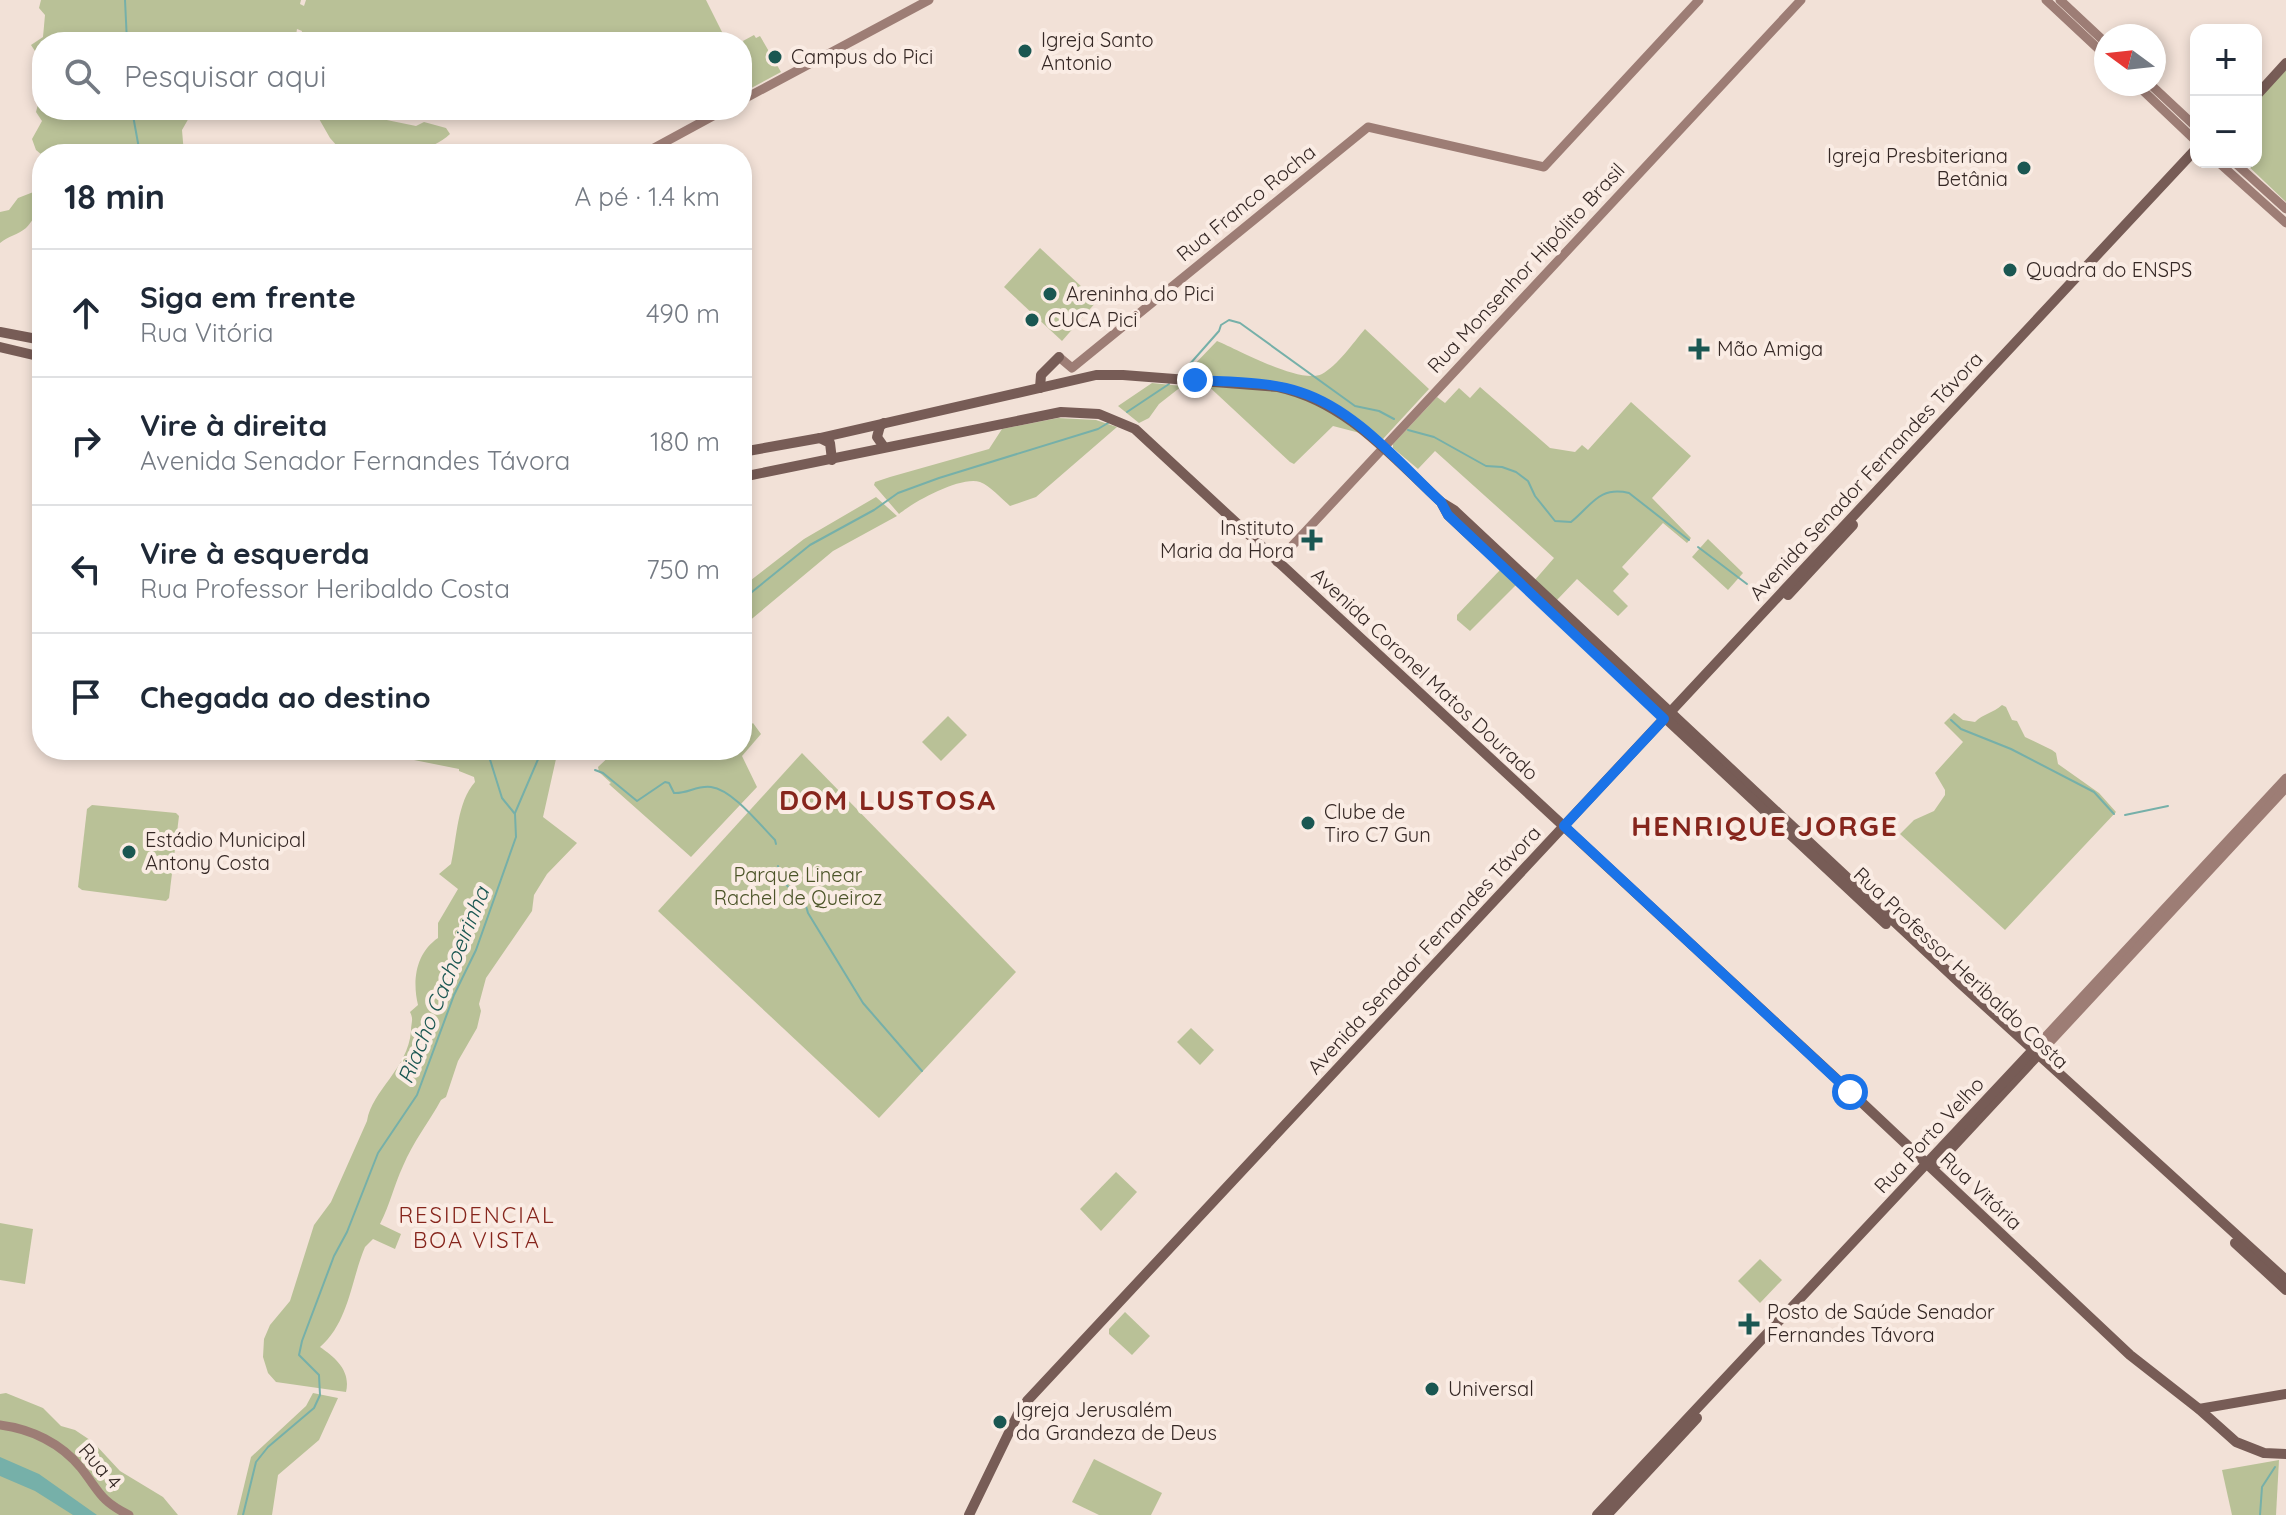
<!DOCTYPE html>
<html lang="pt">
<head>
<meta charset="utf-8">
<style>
  body { margin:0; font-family:Quicksand,sans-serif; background:#f6f6f7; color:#1f2937 }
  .controls { position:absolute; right:24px; top:24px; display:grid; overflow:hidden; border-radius:16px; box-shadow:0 4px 12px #0003 }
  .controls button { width:72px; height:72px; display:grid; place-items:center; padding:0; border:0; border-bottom:2px solid #e0e1e3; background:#fff; color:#1f2937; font:40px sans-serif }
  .compass { position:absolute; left:2094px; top:24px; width:72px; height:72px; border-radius:50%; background:#fff; box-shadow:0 4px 12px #0003; rotate:285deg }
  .stop { position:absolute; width:24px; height:24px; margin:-18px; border:6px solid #1a73e8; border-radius:50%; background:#fff }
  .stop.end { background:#1a73e8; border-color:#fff; box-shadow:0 2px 8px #0008 }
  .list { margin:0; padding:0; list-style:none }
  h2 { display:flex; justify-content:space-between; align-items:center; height:104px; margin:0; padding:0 32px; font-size:34px }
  h2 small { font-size:26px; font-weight:400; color:#747a83 }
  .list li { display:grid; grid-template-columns:52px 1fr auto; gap:24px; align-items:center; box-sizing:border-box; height:128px; padding:0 32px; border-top:2px solid #e0e1e3 }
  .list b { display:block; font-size:30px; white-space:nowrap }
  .list p { margin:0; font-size:26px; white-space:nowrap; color:#747a83 }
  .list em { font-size:26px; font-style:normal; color:#747a83 }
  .icon { flex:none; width:44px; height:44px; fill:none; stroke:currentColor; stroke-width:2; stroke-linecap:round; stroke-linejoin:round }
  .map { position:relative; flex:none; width:2286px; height:1515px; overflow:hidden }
  .search { position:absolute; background:#fff; box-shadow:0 4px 12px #0003; left:32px; top:32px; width:720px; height:88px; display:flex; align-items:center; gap:20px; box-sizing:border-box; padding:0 28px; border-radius:32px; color:#747a83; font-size:30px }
  .panel { position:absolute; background:#fff; box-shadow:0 4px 12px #0003; left:32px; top:144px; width:720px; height:616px; border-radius:32px }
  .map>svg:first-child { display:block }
  .green { fill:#b9c197 }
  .water { fill:#76b0a9 }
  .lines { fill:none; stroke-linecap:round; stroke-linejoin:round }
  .stream { stroke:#76b0a9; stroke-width:2 }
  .secondary { stroke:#9d7d75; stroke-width:9 }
  .primary { stroke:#775c56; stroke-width:10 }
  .route { stroke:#1a73e8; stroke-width:10 }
  .poi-dot { fill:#1a5752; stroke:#faece4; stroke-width:3 }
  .labels { text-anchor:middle; stroke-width:8; stroke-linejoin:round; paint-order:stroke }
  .poi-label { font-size:20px; fill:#352825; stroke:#faece4; text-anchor:start }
  .street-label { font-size:20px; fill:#352825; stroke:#faece4 }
  .park-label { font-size:20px; fill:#4b5428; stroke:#faece4 }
  .water-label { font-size:22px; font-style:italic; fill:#1a5752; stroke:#faece4 }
  .neighbourhood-label { font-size:22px; letter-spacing:2px; fill:#86251c; stroke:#faece4 }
  .district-label { font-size:28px; font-weight:bold; letter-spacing:2px; fill:#86251c; stroke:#faece4 }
</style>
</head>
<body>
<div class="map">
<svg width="2286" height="1515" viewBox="0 0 2286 1515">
  <rect width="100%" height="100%" fill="#f2e1d7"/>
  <g class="green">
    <path d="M41,0H301L300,4L304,6L306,0H706L724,36L730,42H300L302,31L297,29L295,42H42V54L35,51L31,45L43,37L45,15L39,8Z"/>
    <path d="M754,35L756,38L760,36L781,72L742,93L741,42Z"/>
    <path d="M2286,70V202L2244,162H2256V101Z"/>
    <path d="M35,96H42V110H188L190,116L182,130L184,154L42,155L36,150L32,139L42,121L36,112L39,100Z"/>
    <path d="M314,110H338L416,126L424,122L446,128L450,134C423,159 379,154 344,154L330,138Z"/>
    <path d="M42,171V214C32,217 33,221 26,228C18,235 8,236 0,243V212L9,210L18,198L36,191V178Z"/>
    <path d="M1040,248L1097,301L1062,341L1004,287Z"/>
    <path d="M1365,329L1429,389L1383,439L1333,426L1294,464L1290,462L1190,369L1217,341C1239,350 1301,385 1322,374C1338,365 1353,343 1365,329Z"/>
    <path d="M1152,383L1182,386L1159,404L1149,418L1139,423L1118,406Z"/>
    <path d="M1480,387L1550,448L1575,452L1582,445L1588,450L1631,402L1691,456L1652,498L1691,538L1687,543L1663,523L1622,567L1629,574L1613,591L1628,606L1618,616L1577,579L1556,601L1534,581L1554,558L1435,451L1418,469L1393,448V444L1437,397L1445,403L1459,388L1470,398Z"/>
    <path d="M1058,418L1096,420L1117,427L1036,497L1010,506C1001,498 990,486 980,482C961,476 915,501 899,514L874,485L875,482L890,477L989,449L1002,429Z"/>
    <path d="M876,497L897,516L833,551L742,627V587L804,539Z"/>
    <path d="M1708,539L1743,573L1728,590L1692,557Z"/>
    <path d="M1501,569L1516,581L1517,584L1470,631L1457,620V615Z"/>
    <path d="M2002,705L2006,707L2012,720L2017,721L2025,737L2052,750L2056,753L2058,764L2099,793L2116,812L2005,930L1900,834L1914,820L1934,811L1945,795V790L1935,773L1963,742L1944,723L1954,713L1963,720L1975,722C1983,714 1993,713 2002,705Z"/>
    <path d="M948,716L967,735L941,761L922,742Z"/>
    <path d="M753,723L761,734L742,756L757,787L691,857L611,786L609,784L611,783L599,772L598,767L616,750H742V732Z"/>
    <path d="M364,750H558L543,817L577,843L547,874L534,895L532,911L486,978L479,1004L481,1011L477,1028L458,1061L446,1097L441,1100C429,1122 413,1142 403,1166C394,1185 390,1205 380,1224L401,1234L395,1249L373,1239L365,1247C351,1280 349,1322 320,1347C336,1358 351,1371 346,1392L276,1382L268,1373L263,1357L264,1339L270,1325L290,1301L314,1225L331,1202L367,1121C372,1090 408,1069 411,1031C411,1022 414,1020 410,1012L418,1005C412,980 416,953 438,938V923L458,889L439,874L451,864C457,838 457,802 475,782L474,777L459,771V769Z"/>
    <path d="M802,753L1016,972L879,1118L658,911Z"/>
    <path d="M92,805L176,813L179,816L169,898L166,901L82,890L78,887L87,809Z"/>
    <path d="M1191,1028L1214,1050L1200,1065L1177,1042Z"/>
    <path d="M1116,1172L1137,1192L1101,1231L1080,1209Z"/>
    <path d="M0,1223L33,1229L25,1284L0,1280Z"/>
    <path d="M1760,1259L1782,1280L1760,1303L1738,1281Z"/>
    <path d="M1125,1312L1150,1336L1132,1355L1109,1334V1329Z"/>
    <path d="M6,1393L43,1408L61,1426L75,1430L93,1442L120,1471L163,1497L178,1515H0V1394Z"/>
    <path d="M313,1393L338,1398L319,1440L278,1475L272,1515H237L251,1457L306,1406Z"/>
    <path d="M1094,1459L1162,1493L1151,1515H1099L1072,1502Z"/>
    <path d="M2279,1460L2276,1515H2232L2222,1470Z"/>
  </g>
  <path class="water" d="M0,1457L39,1474L97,1515H73L35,1491L0,1476Z"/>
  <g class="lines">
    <g class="stream">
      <path d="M125,0L127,42"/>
      <path d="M132,110L140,154"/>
      <path d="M1189,365L1219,331L1221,325L1229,320L1240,323L1355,406L1379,411L1394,419"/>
      <path d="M1127,412L1169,384"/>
      <path d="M1408,430L1434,437L1486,466L1502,467L1516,472L1528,481L1535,496L1555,521L1571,522C1592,505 1599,486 1629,493L1689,540"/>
      <path d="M1698,547L1747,584"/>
      <path d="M742,600L810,545L874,510L898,493L939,478L1098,429L1108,423"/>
      <path d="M1951,720L1961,729L2011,749L2094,792L2114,814"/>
      <path d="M595,770L603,773L637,801L665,782L669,783L674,793C687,794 697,785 711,787C733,790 760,825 775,840L776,844"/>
      <path d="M515,813L542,750"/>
      <path d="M2125,815L2168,806"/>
      <path d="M778,866C781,893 802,887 808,913L863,1003L922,1071"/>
      <path d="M243,1515L256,1462L268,1447L314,1408L320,1395L319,1375L299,1355L302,1341L334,1256L347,1232L378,1153L417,1095L454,995L476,950L516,837L515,814L502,798L487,750"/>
      <path d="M2260,1515L2262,1487L2275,1467"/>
    </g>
    <g class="secondary">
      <path d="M2046,0L2106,56"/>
      <path d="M2060,0L2106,43"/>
      <path d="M2136,84L2196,141"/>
      <path d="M2150,84L2196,127"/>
      <path d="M742,100L929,0"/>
      <path d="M643,154L724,110"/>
      <path d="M2218,162L2286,223"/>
      <path d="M2234,162L2286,209"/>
      <path d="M1059,357L1072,368L1368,127L1544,167L1699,0"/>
      <path d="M1277,562L1801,0"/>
      <path d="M2033,1050L2286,778"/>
      <path d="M2038,1055L2286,788"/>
      <path d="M0,1425C31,1429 61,1443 81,1468C99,1491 100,1501 129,1515"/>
    </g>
    <g class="primary">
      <path d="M2256,96L2286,63"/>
      <path d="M0,332L42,340"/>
      <path d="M0,347L42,357"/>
      <path d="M1040,388L1041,375L1059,357"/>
      <path d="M820,438L830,443L832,460"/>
      <path d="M884,447L877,437L880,426L884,423"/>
      <path d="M742,452L820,438L1096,375H1123L1278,387C1347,402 1391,456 1441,502L1454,510L1961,984L2286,1280"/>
      <path d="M742,477L1061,412L1099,414L1135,429L1856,1097L2130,1355L2199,1409L2236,1442L2264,1453L2286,1454"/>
      <path d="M1442,504L1448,515L1480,545"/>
      <path d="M1788,595L1853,525"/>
      <path d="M1588,646L1886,924"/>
      <path d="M1933,1168L2038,1055"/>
      <path d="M2235,1243L2286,1290"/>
      <path d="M2199,1409L2286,1394"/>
      <path d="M969,1515L1018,1414L1027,1401L2196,149"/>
      <path d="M1597,1515L2033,1050"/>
      <path d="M1607,1515L1697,1418"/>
    </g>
  </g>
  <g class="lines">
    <path class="route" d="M1195,380C1229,382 1267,381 1300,392C1356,410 1399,463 1441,502L1448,515L1664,719L1564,826L1850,1092"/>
  </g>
  <g class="poi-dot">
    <circle cx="1025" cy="51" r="8"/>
    <circle cx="775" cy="57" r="8"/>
    <circle cx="2024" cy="168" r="8"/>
    <circle cx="2010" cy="270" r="8"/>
    <circle cx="1050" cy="294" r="8"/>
    <circle cx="1032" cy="320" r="8"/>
    <path d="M1695 337h8v8h8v8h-8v8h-8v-8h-8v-8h8z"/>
    <path d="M1308 528h8v8h8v8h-8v8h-8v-8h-8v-8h8z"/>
    <circle cx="1308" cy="823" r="8"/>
    <circle cx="129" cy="852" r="8"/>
    <path d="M1745 1312h8v8h8v8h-8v8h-8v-8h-8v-8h8z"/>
    <circle cx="1432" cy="1389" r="8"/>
    <circle cx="1000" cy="1422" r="8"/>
  </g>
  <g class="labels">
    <g class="poi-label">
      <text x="1041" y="47">Igreja Santo<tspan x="1041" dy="23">Antonio</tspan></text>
      <text x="791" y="64">Campus do Pici</text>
      <text x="2008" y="163" text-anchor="end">Igreja Presbiteriana<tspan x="2008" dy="23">Betânia</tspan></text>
      <text x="2026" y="277">Quadra do ENSPS</text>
      <text x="1066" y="301">Areninha do Pici</text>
      <text x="1048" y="327">CUCA Pici</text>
      <text x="1717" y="356">Mão Amiga</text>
      <text x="1294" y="535" text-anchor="end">Instituto<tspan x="1294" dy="23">Maria da Hora</tspan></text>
      <text x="1324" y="819">Clube de<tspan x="1324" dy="23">Tiro C7 Gun</tspan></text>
      <text x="145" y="847">Estádio Municipal<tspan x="145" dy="23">Antony Costa</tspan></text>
      <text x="1767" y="1319">Posto de Saúde Senador<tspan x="1767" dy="23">Fernandes Távora</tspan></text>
      <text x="1448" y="1396">Universal</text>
      <text x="1016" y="1417">Igreja Jerusalém<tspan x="1016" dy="23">da Grandeza de Deus</tspan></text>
    </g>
    <g class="street-label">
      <text transform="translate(1246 203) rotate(-39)" y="7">Rua Franco Rocha</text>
      <text transform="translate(1526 268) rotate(-47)" y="7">Rua Monsenhor Hipólito Brasil</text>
      <text transform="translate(1866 476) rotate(-47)" y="7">Avenida Senador Fernandes Távora</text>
      <text transform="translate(1425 674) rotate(43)" y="7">Avenida Coronel Matos Dourado</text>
      <text transform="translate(1424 950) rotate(-47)" y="7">Avenida Senador Fernandes Távora</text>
      <text transform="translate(1961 968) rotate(43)" y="7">Rua Professor Heribaldo Costa</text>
      <text transform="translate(1929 1135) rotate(-47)" y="7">Rua Porto Velho</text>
      <text transform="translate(1981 1191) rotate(43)" y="7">Rua Vitória</text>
      <text transform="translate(100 1466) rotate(49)" y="7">Rua 4</text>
    </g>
    <g class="park-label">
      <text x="798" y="882">Parque Linear<tspan x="798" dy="23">Rachel de Queiroz</tspan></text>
    </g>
    <g class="water-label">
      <text transform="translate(443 985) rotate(-68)" y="8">Riacho Cachoeirinha</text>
    </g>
    <g class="neighbourhood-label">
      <text x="477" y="1223">RESIDENCIAL<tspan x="477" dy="25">BOA VISTA</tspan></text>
    </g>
    <g class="district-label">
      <text x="888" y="810">DOM LUSTOSA</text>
      <text x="1765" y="836">HENRIQUE JORGE</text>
    </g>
  </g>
</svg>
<div class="controls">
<button>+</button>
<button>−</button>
</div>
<svg class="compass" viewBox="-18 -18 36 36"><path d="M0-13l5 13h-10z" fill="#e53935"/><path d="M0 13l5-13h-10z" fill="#747a83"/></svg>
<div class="stop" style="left:1850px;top:1092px"></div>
<div class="stop end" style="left:1195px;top:380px"></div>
<div class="search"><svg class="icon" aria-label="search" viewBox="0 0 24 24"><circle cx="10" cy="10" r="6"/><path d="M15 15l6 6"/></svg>Pesquisar aqui</div>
<section class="panel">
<h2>18 min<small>A pé · 1.4 km</small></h2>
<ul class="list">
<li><svg class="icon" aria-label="ahead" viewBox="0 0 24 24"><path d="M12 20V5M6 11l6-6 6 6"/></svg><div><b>Siga em frente</b><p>Rua Vitória</p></div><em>490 m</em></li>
<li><svg class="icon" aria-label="right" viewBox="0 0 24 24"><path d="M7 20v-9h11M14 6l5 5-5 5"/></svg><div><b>Vire à direita</b><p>Avenida Senador Fernandes Távora</p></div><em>180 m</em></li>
<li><svg class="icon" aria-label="left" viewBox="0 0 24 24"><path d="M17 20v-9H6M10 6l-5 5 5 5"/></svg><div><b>Vire à esquerda</b><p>Rua Professor Heribaldo Costa</p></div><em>750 m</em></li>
<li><svg class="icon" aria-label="arrive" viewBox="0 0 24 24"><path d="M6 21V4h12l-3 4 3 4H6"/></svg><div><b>Chegada ao destino</b></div></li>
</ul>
</section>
</div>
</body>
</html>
